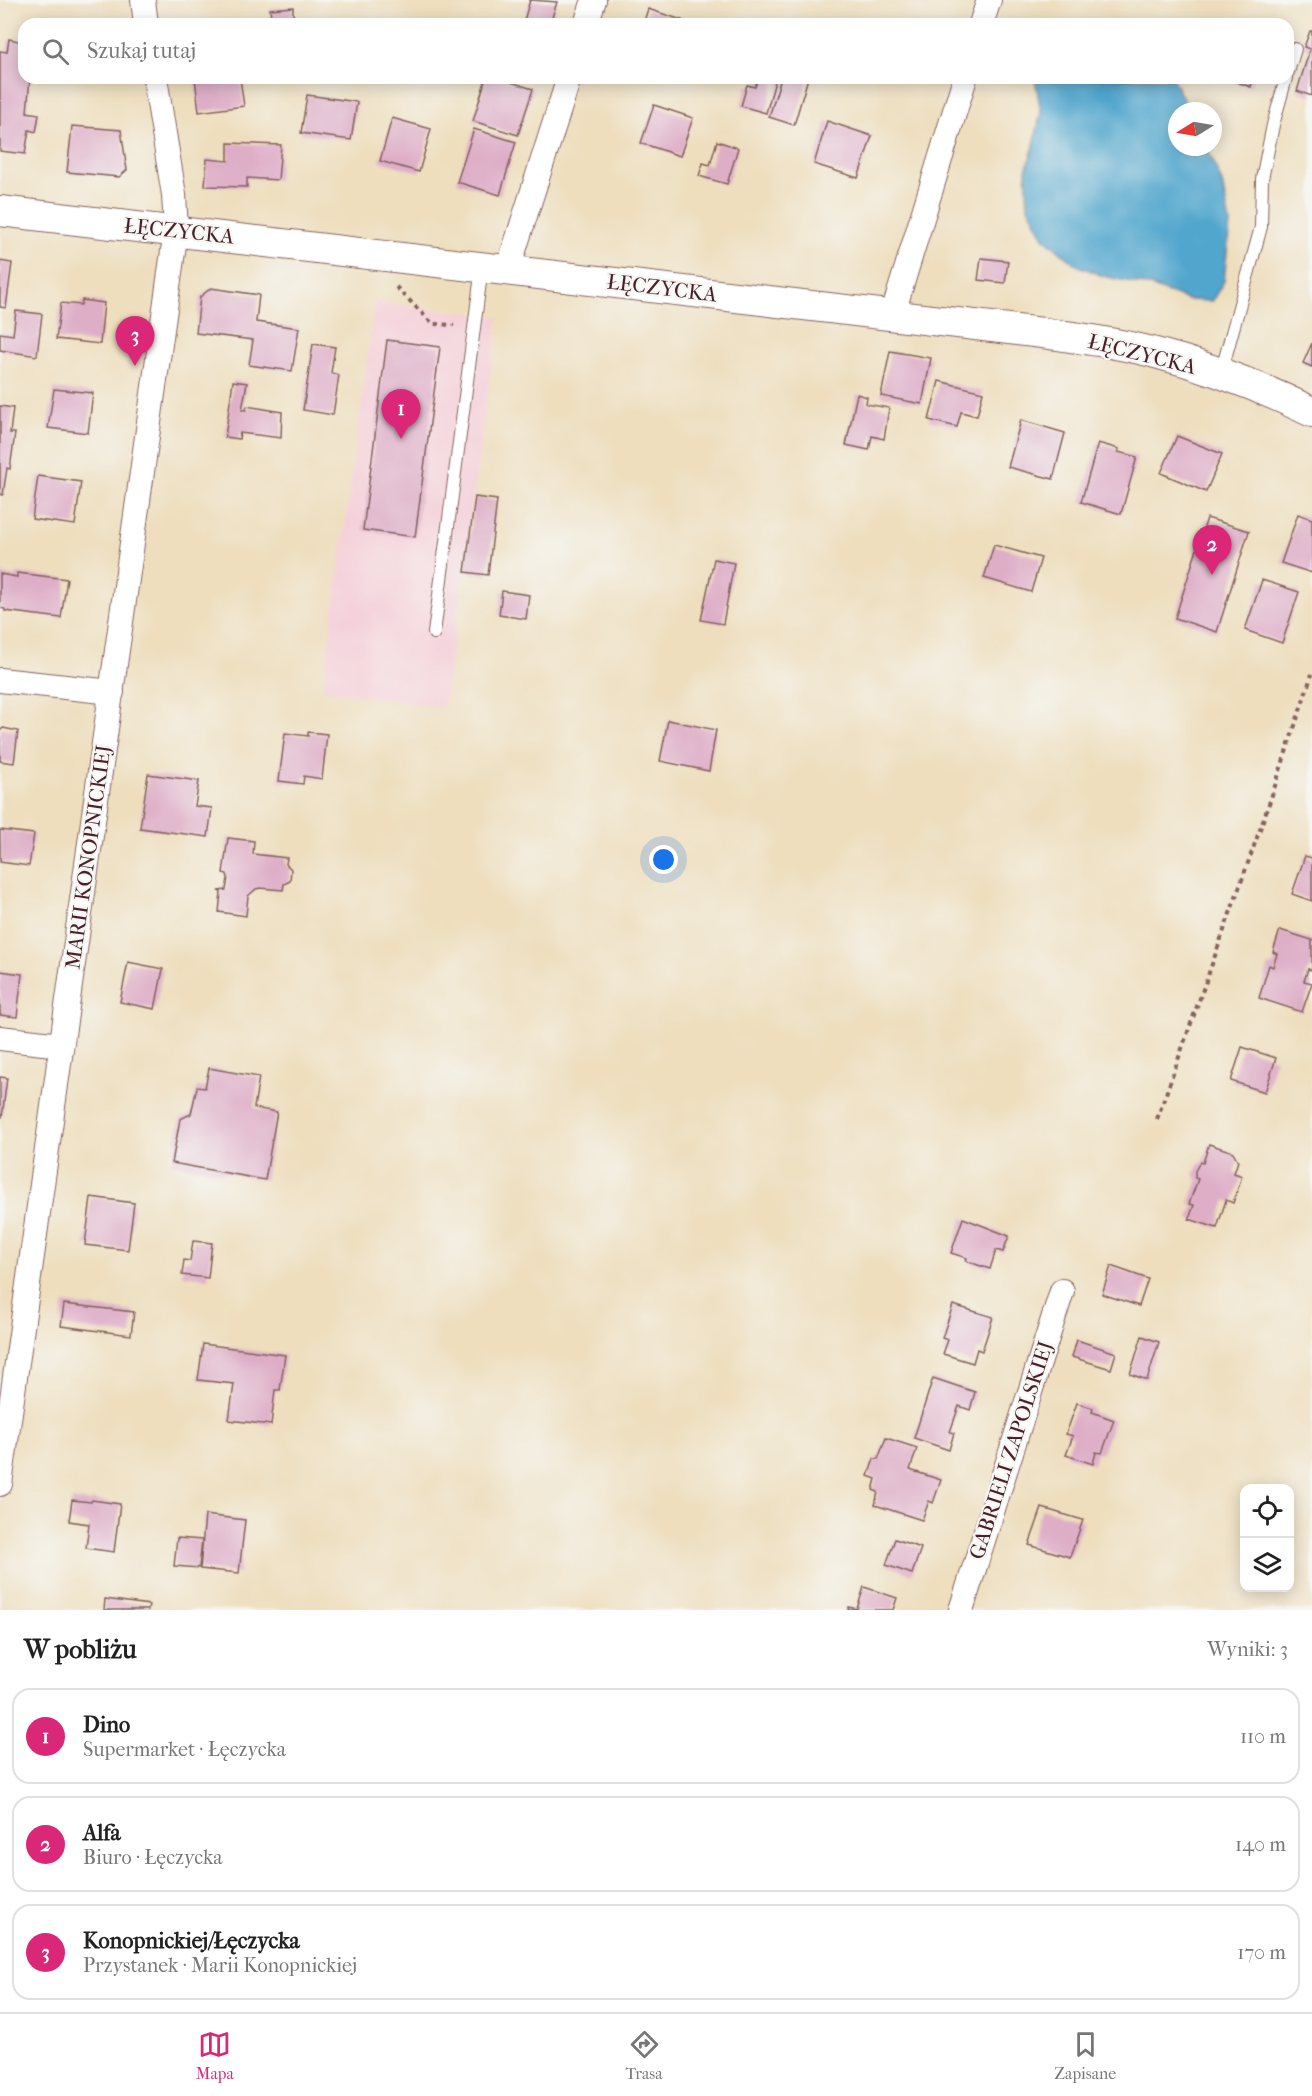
<!DOCTYPE html>
<html lang="pl">
<head>
<meta charset="utf-8">
<style>
  body { margin:0; font-family:"IM FELL French Canon",serif; background:#f6f6f6; color:#222 }
  .controls { position:absolute; right:18px; bottom:18px; display:grid; overflow:hidden; border-radius:12px; box-shadow:0 3px 15px #0003 }
  .controls button { width:54px; height:54px; display:grid; place-items:center; padding:0; border:0; border-bottom:2px solid #e0e0e0; background:#fff; color:#222; font:30px sans-serif }
  .compass { position:absolute; left:1168px; top:102px; width:54px; height:54px; border-radius:50%; background:#fff; box-shadow:0 3px 15px #0003; rotate:259deg }
  .you { position:absolute; left:664px; top:860px; width:21px; height:21px; margin:-15px; border:4px solid #fff; border-radius:50%; background:#1a73e8; box-shadow:0 0 0 9px #1a73e833 }
  .badge { display:grid; place-items:center; width:39px; height:39px; border-radius:50%; background:#db2777; color:#fff; font-size:20px; font-weight:700 }
  .pin { position:absolute; translate:-50% -50px; filter:drop-shadow(0 2px 3px #0008) }
  .pin::after { content:''; position:absolute; top:32px; width:21px; height:18px; background:inherit; clip-path:polygon(0 0,100% 0,50% 100%) }
  .list { margin:0; padding:0; list-style:none }
  h2 { display:flex; justify-content:space-between; align-items:center; height:78px; margin:0; padding:0 24px; font-size:26px }
  h2 small { font-size:20px; font-weight:400; color:#767676 }
  .list li { display:grid; grid-template-columns:39px 1fr auto; gap:18px; align-items:center; box-sizing:border-box; height:96px; margin:0 12px 12px; padding:0 12px; border:2px solid #e0e0e0; border-radius:18px }
  .list b { display:block; font-size:22px; white-space:nowrap }
  .list p { margin:0; font-size:20px; white-space:nowrap; color:#767676 }
  .list em { font-size:20px; font-style:normal; color:#767676 }
  .icon { flex:none; width:33px; height:33px; fill:none; stroke:currentColor; stroke-width:2; stroke-linecap:round; stroke-linejoin:round }
  .map { position:relative; flex:none; width:1312px; height:1610px; overflow:hidden }
  .search { position:absolute; background:#fff; box-shadow:0 3px 15px #0003; left:18px; right:18px; top:18px; height:66px; display:flex; align-items:center; gap:15px; box-sizing:border-box; padding:0 21px; border-radius:18px; color:#767676; font-size:22px }
  .sheet { height:402px; background:#fff }
  nav { display:flex; justify-content:space-around; align-items:center; box-sizing:border-box; height:84px; border-top:2px solid #e0e0e0; background:#fff; font-size:16px; color:#767676 }
  nav a { display:grid; justify-items:center; gap:3px }
  nav .on { color:#db2777 }
  .map>svg:first-child { display:block }
  .built { fill:#f5cfd9 }
  .water { fill:#51a6cd; stroke:#4e627c; stroke-width:1.5 }
  .building { fill:#deaec7 }
  .lines { fill:none; stroke-linecap:round; stroke-linejoin:round }
  .service-casing { stroke:#83625e; stroke-width:14 }
  .minor-casing { stroke:#83625e; stroke-width:26 }
  .tertiary-casing { stroke:#83625e; stroke-width:32 }
  .path { stroke:#83625e; stroke-width:4; stroke-dasharray:4.5 4.5; stroke-linecap:butt }
  .service { stroke:#fff; stroke-width:12 }
  .minor { stroke:#fff; stroke-width:24 }
  .tertiary { stroke:#fff; stroke-width:30 }
  .labels { text-anchor:middle; stroke-width:4.5; stroke-linejoin:round; paint-order:stroke }
  .street-label { font-size:21px; fill:#4a1f2b; stroke:#f6f6f2 }
</style>
</head>
<body>
<div class="map">
<svg width="1312" height="1610" viewBox="0 0 1312 1610">
  <rect width="100%" height="100%" fill="#f6f6f2"/>
  <filter id="ink" filterUnits="userSpaceOnUse"><feTurbulence type="fractalNoise" baseFrequency=".0167" numOctaves="2"/><feDisplacementMap in="SourceGraphic" scale="12" xChannelSelector="R" yChannelSelector="G"/><feConvolveMatrix kernelMatrix="1 2 1 2 8 2 1 2 1" color-interpolation-filters="sRGB"/></filter>
  <filter id="wash" filterUnits="userSpaceOnUse"><feTurbulence type="fractalNoise" baseFrequency=".008" numOctaves="4" result="noise"/><feDisplacementMap in="SourceGraphic" scale="24" xChannelSelector="R" yChannelSelector="G"/><feGaussianBlur stdDeviation="1.35" result="paint"/><feColorMatrix in="noise" values="0 0 0 0 0 0 0 0 0 0 0 0 0 0 0 0 0 1.4 0 .05"/><feComposite in="paint" operator="in"/></filter>
  <g filter="url(#wash)">
    <rect width="100%" height="100%" fill="#eedebe"/>
    <path class="built" d="M375,302L498,317L444,708L323,689Z"/>
    <path class="water" d="M1035,78H1172L1190,111H1177V147H1207L1222,183L1230,223L1224,281L1212,301L1188,300L1150,286L1103,276L1077,265L1045,239L1028,207L1026,170L1033,149L1041,112Z"/>
    <g id="blocks">
      <g class="building">
        <path d="M530,0L557,2L550,24H523Z"/>
        <path d="M293,7V24H272L270,9Z"/>
        <path d="M648,9L682,20L681,24H643Z"/>
        <path d="M1310,31H1312V96L1297,91L1310,49L1304,47Z"/>
        <path d="M9,39L24,42V78H30L27,112L39,114L36,132L29,130L25,154L0,151V51L7,52Z"/>
        <path d="M195,78H240L244,106L199,112Z"/>
        <path d="M486,78H498L533,89L518,135L473,121Z"/>
        <path d="M758,78H776L766,113L741,106L747,85L755,87Z"/>
        <path d="M781,78H808L794,125L769,117Z"/>
        <path d="M1225,78H1253L1251,87Z"/>
        <path d="M307,95L357,102L351,140L301,133Z"/>
        <path d="M654,105L693,118L680,156L641,143Z"/>
        <path d="M392,118L431,129L419,172L380,161Z"/>
        <path d="M827,121L872,136L858,178L814,164Z"/>
        <path d="M72,126L121,130L127,170L119,177L67,172Z"/>
        <path d="M474,129L516,142L500,195L457,182Z"/>
        <path d="M717,141L738,148L727,184L699,176L703,163L710,165Z"/>
        <path d="M228,143L281,145L278,180L247,178V187L205,186L207,159L228,161Z"/>
        <path d="M981,258L1008,261L1005,283L978,280Z"/>
        <path d="M0,261L12,263L6,308L0,307Z"/>
        <path d="M211,288L259,295L256,322L299,328L292,371L249,365L253,340L196,333L200,297Z"/>
        <path d="M82,300L104,303L100,344L56,339L61,303L81,305Z"/>
        <path d="M16,311L42,314L37,356L0,350V333L13,335Z"/>
        <path d="M387,340L440,347L415,537L363,530Z"/>
        <path d="M1312,343V367L1303,363Z"/>
        <path d="M313,344L335,347L331,373L339,375L333,415L303,410Z"/>
        <path d="M890,351L931,358L922,404L881,396Z"/>
        <path d="M233,381L247,383L242,410H246L247,406L282,412L281,438L240,433L239,439L225,437Z"/>
        <path d="M939,381L983,392L977,416L961,412L957,427L929,420Z"/>
        <path d="M54,389L93,393L88,433L48,428Z"/>
        <path d="M857,394L867,397L866,404L889,408L884,439L872,436L869,450L846,445Z"/>
        <path d="M0,406L13,408L10,433H15L10,469L7,468L3,495L0,494Z"/>
        <path d="M1021,420L1065,433L1053,479L1008,467Z"/>
        <path d="M1177,436L1222,454L1206,492L1161,473Z"/>
        <path d="M1098,443L1119,449L1118,452L1137,457L1121,514L1081,502Z"/>
        <path d="M38,476L81,482L75,525L32,519Z"/>
        <path d="M475,497L497,500L488,575L465,572Z"/>
        <path d="M1298,514L1312,519V573L1281,563Z"/>
        <path d="M1207,518L1249,531L1217,632L1175,618Z"/>
        <path d="M994,545L1041,558L1031,592L984,578Z"/>
        <path d="M714,559L734,563L723,624L701,620Z"/>
        <path d="M17,573L67,579L61,618L5,611V609L0,608V574L17,577Z"/>
        <path d="M1262,580L1299,592L1282,643L1245,630Z"/>
        <path d="M502,591L529,595L526,619L499,615Z"/>
        <path d="M668,720L716,730L709,771L660,761Z"/>
        <path d="M3,728L18,731L14,763L0,761V731Z"/>
        <path d="M308,732L327,734L322,779L304,776L303,784L279,781L285,733L308,736Z"/>
        <path d="M148,774L199,781L195,806L212,808L208,837L140,828Z"/>
        <path d="M0,830L34,834L29,866L0,862Z"/>
        <path d="M228,838L254,841L253,854L287,858L286,864L291,869L290,881L284,884L283,890L260,888L256,889L248,896L246,916L219,912L221,892L218,891L226,890L228,878L227,874L223,873Z"/>
        <path d="M1305,856L1312,858V901L1292,894Z"/>
        <path d="M1280,930L1312,940V970L1308,969L1304,981L1312,983L1302,1012L1259,998L1269,965L1273,967L1277,954L1273,952Z"/>
        <path d="M128,962L163,969L155,1009L120,1002Z"/>
        <path d="M0,971L22,974L17,1017L0,1015Z"/>
        <path d="M1242,1047L1276,1058L1265,1092L1231,1081Z"/>
        <path d="M209,1068L259,1077L254,1108L277,1112L265,1180L172,1163L180,1119L191,1114L197,1087L205,1088Z"/>
        <path d="M0,1077L7,1078L2,1117H0Z"/>
        <path d="M1209,1144L1233,1152L1238,1161L1234,1173L1242,1176L1233,1203L1226,1200L1217,1228L1189,1219L1194,1205L1189,1204L1198,1179L1195,1178V1171L1200,1162L1203,1163Z"/>
        <path d="M91,1197L134,1203L128,1250L85,1245Z"/>
        <path d="M963,1218L1009,1236L1003,1252L996,1250L990,1269L966,1261L967,1258L951,1253Z"/>
        <path d="M193,1241L212,1243L208,1278L182,1275L184,1260L190,1261Z"/>
        <path d="M1111,1266L1148,1279L1139,1306L1102,1294Z"/>
        <path d="M64,1304L134,1312L131,1335L61,1326Z"/>
        <path d="M953,1305L993,1317L982,1351L977,1349L973,1363L943,1354L948,1340L942,1338Z"/>
        <path d="M1142,1336L1159,1342L1147,1380L1130,1374Z"/>
        <path d="M1077,1340L1116,1353L1111,1369L1072,1357Z"/>
        <path d="M203,1344L285,1355L280,1390H275L271,1425L229,1420L234,1384L198,1380Z"/>
        <path d="M933,1378L975,1392L970,1410L959,1406L950,1432L954,1433L949,1450L914,1438Z"/>
        <path d="M1077,1403L1093,1408L1092,1412L1114,1420L1102,1453L1096,1452L1093,1464L1066,1455L1073,1436L1066,1434Z"/>
        <path d="M886,1438L917,1448L910,1470L941,1480L933,1503L929,1501L922,1520L875,1505L878,1492L873,1490L876,1479L868,1476L874,1459H878Z"/>
        <path d="M72,1500L91,1502L92,1500L120,1504L114,1552L86,1548L89,1524L69,1521Z"/>
        <path d="M1042,1508L1083,1520L1070,1557L1029,1545Z"/>
        <path d="M205,1515L245,1520L239,1573L200,1569Z"/>
        <path d="M177,1538L202,1540L199,1568L174,1566Z"/>
        <path d="M895,1539L921,1548L912,1574L886,1565Z"/>
        <path d="M864,1587L897,1598L893,1610H848L849,1607L857,1609Z"/>
        <path d="M105,1599L149,1605L148,1610H104Z"/>
      </g>
    </g>
  </g>
  <g filter="url(#ink)">
    <use href="#blocks" fill-opacity="0" stroke="#83625e" stroke-width="1.5"/>
    <g class="lines">
      <defs>
        <g id="service">
          <path d="M1288,72L1295,49"/>
          <path d="M1221,373L1261,227L1262,179L1273,125L1286,78"/>
          <path d="M434,633L482,267"/>
        </g>
        <g id="minor">
          <path d="M143,0L146,24"/>
          <path d="M586,24L594,0"/>
          <path d="M981,24L989,0"/>
          <path d="M508,269L569,78"/>
          <path d="M892,316L965,78"/>
          <path d="M0,680L112,692"/>
          <path d="M0,1038L61,1045"/>
          <path d="M0,1484L176,230L174,195L155,78"/>
          <path d="M961,1610L1062,1291"/>
        </g>
        <path id="tertiary" d="M0,211L1043,333C1080,338 1117,343 1152,352C1207,366 1261,387 1312,412"/>
      </defs>
      <use href="#service" class="service-casing"/>
      <use href="#minor" class="minor-casing"/>
      <use href="#tertiary" class="tertiary-casing"/>
      <g class="path">
        <path d="M396,287L433,324L454,325"/>
        <path d="M1157,1119L1271,798L1312,674"/>
      </g>
      <use href="#service" class="service"/>
      <use href="#minor" class="minor"/>
      <use href="#tertiary" class="tertiary"/>
    </g>
  </g>
  <g class="labels">
    <g class="street-label">
      <text transform="translate(179 231) rotate(6)" y="7">ŁĘCZYCKA</text>
      <text transform="translate(662 288) rotate(7)" y="7">ŁĘCZYCKA</text>
      <text transform="translate(1142 354) rotate(14)" y="7">ŁĘCZYCKA</text>
      <text transform="translate(88 857) rotate(-82)" y="7">MARII KONOPNICKIEJ</text>
      <text transform="translate(1011 1450) rotate(-72)" y="7">GABRIELI ZAPOLSKIEJ</text>
    </g>
  </g>
</svg>
<div class="controls">
<button><svg class="icon" aria-label="locate" viewBox="0 0 24 24"><circle cx="12" cy="12" r="6"/><path d="M12 2v4M12 18v4M2 12h4M18 12h4"/></svg></button>
<button><svg class="icon" aria-label="layers" viewBox="0 0 24 24"><path d="M12 4l9 5-9 5-9-5zM3 14l9 5 9-5"/></svg></button>
</div>
<svg class="compass" viewBox="-18 -18 36 36"><path d="M0-13l5 13h-10z" fill="#e53935"/><path d="M0 13l5-13h-10z" fill="#767676"/></svg>
<div class="you"></div>
<div class="pin badge" style="left:401px;top:439px">1</div>
<div class="pin badge" style="left:1212px;top:575px">2</div>
<div class="pin badge" style="left:135px;top:366px">3</div>
<div class="search"><svg class="icon" aria-label="search" viewBox="0 0 24 24"><circle cx="10" cy="10" r="6"/><path d="M15 15l6 6"/></svg>Szukaj tutaj</div>
</div>
<section class="sheet">
<h2>W pobliżu<small>Wyniki: 3</small></h2>
<ul class="list">
<li><span class="badge">1</span><div><b>Dino</b><p>Supermarket · Łęczycka</p></div><em>110 m</em></li>
<li><span class="badge">2</span><div><b>Alfa</b><p>Biuro · Łęczycka</p></div><em>140 m</em></li>
<li><span class="badge">3</span><div><b>Konopnickiej/Łęczycka</b><p>Przystanek · Marii Konopnickiej</p></div><em>170 m</em></li>
</ul>
</section>
<nav>
<a class="on"><svg class="icon" aria-label="map" viewBox="0 0 24 24"><path d="M3 6l6-2 6 2 6-2v14l-6 2-6-2-6 2zM9 4v14M15 6v14"/></svg>Mapa</a>
<a><svg class="icon" aria-label="directions" viewBox="0 0 24 24"><path d="M12 3l9 9-9 9-9-9zM9 14v-3h6M13 9l2 2-2 2"/></svg>Trasa</a>
<a><svg class="icon" aria-label="saved" viewBox="0 0 24 24"><path d="M7 4h10v16l-5-4-5 4z"/></svg>Zapisane</a>
</nav>
</body>
</html>
